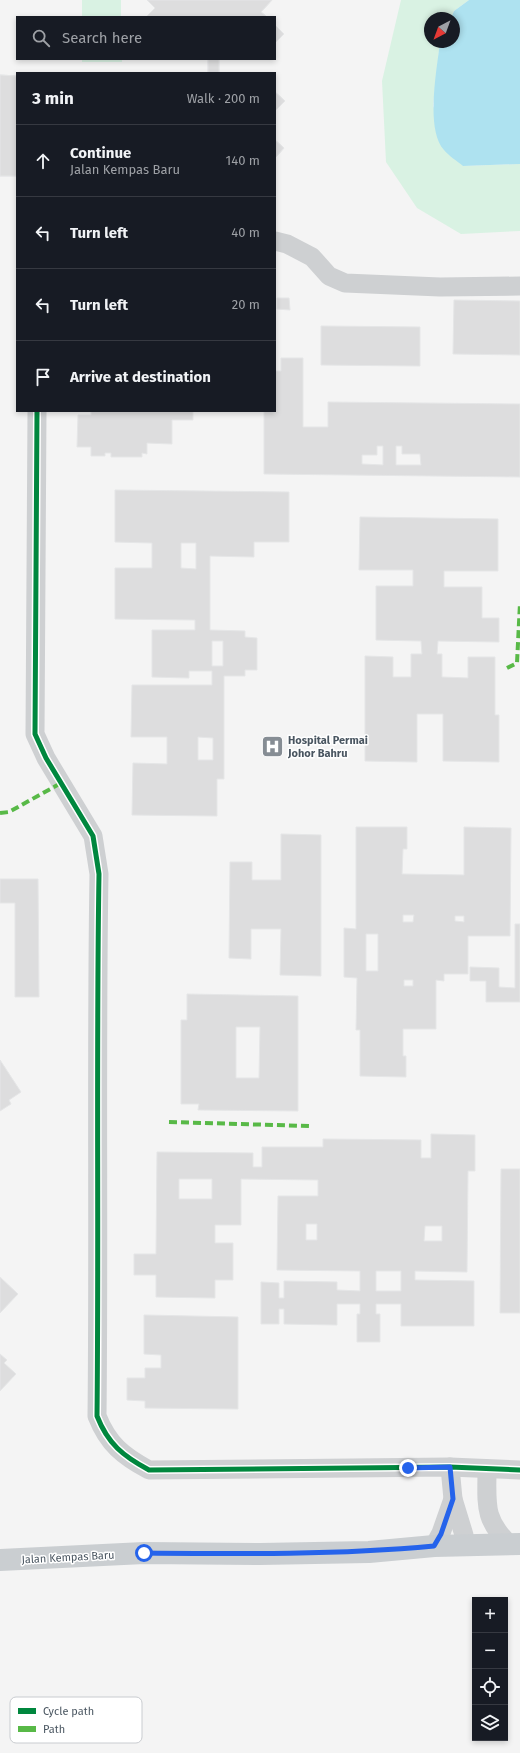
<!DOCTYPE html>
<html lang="en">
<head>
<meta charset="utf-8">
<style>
  body { margin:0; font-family:"Fira Sans",sans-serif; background:#242831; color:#f1f3f6 }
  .controls { position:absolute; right:12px; bottom:12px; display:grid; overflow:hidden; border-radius:0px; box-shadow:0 2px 6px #0003 }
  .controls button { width:36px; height:36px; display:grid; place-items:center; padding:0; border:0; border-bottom:1px solid #363941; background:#171b24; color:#f1f3f6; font:20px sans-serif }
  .compass { position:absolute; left:424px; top:12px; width:36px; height:36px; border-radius:50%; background:#171b24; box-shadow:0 2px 6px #0003; rotate:221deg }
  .stop { position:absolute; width:12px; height:12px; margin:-9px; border:3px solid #2563eb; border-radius:50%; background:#fff }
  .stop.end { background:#2563eb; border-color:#fff; box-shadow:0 1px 4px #0008 }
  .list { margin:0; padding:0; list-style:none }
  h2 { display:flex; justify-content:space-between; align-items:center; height:52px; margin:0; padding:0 16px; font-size:17px }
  h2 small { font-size:13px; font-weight:400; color:#9ea1a6 }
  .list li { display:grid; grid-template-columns:26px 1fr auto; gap:12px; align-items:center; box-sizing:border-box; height:72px; padding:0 16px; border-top:1px solid #363941 }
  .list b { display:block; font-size:15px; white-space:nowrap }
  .list p { margin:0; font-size:13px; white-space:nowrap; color:#9ea1a6 }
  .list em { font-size:13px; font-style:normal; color:#9ea1a6 }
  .icon { flex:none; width:22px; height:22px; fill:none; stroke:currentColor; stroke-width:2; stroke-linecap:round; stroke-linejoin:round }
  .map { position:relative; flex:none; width:520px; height:1753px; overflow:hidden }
  .search { position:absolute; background:#171b24; box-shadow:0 2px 6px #0003; left:16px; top:16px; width:260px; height:44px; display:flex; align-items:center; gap:10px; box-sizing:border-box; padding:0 14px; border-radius:0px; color:#9ea1a6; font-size:15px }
  .panel { position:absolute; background:#171b24; box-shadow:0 2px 6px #0003; left:16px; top:72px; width:260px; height:340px; border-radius:0px }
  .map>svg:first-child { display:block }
  .green { fill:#d9f2e3 }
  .water { fill:#aee2f0 }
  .building { fill:#ddddde; stroke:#e5e6e7; fill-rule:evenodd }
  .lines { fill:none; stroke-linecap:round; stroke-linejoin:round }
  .minor { stroke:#ced0d2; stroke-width:19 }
  .major { stroke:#caced1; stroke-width:22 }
  .quiet { stroke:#58b947; stroke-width:4; stroke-dasharray:8 4; stroke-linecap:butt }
  .cycleway-casing { stroke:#fff; stroke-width:8 }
  .cycleway { stroke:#00873e; stroke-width:5 }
  .route { stroke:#2563eb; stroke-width:5 }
  .labels { text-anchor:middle; stroke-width:3; stroke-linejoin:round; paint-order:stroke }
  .poi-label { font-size:11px; font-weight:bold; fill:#4a5661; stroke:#fff; text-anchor:start }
  .street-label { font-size:11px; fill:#4a5661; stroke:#fff }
  .key { fill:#fff; stroke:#c9ccd0; stroke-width:1 }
  .key-label { font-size:11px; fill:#4a5661 }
</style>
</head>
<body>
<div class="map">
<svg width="520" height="1753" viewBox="0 0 520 1753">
  <rect width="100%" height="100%" fill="#f4f4f4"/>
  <g class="green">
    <rect x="82" y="0" width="39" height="17"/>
    <path d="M401,0H469L454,11L451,18H430V42H440L433,106L463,166L520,164V231L461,234L417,208L386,162L382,81Z"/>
    <rect x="82" y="59" width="40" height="3"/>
  </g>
  <path class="water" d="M469,0H520V164L463,166C457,161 449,156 444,150C425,129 437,69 440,42H454V18H451L454,11Z"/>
  <g class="building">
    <path d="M147,0H272L261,12L267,17H146L155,8Z"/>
    <path d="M147,0H272L261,12L267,17H146L155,8Z"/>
    <path d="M275,25L284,34L275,43Z"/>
    <path d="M275,25L284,34L275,43Z"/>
    <rect x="208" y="59" width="11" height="14"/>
    <rect x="208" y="59" width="11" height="14"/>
    <path d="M0,75L17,76V176H0ZM2,90H11V98H2Z"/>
    <path d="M0,75L17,76V176H0Z"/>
    <path d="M275,92L285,101L275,111Z"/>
    <path d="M275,92L285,101L275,111Z"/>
    <path d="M275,140L284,148L275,158Z"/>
    <path d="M275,140L284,148L275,158Z"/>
    <path d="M277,298H289L290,310L277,309Z"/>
    <path d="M454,300L520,301V355L453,354Z"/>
    <path d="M321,326L420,327V366L321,365Z"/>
    <path d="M281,358H303V427H328V402L520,404V477L264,474V411H275V371H281ZM377,446H383V465L362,464V455H377ZM396,446H402V454H420L421,465H396Z"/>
    <path d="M91,411H193V420H172V444L147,443V454L142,453V457H111V453H105V456H91V447H77L78,415H91Z"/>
    <path d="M115,490L289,492V542H254V557L210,556V630L245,631V637L257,638V670H245V676H224V779H217V816L132,815L133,763L167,764V737H131L132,685H212V671H189V678L152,677V630H195V620L115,619V568H152V543L115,542ZM181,543H196V569L181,568ZM212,641H223V666H212ZM198,737L213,738V760H198Z"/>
    <path d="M360,517L498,519V571H444V587H482V618H499V642L438,641L437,654H442V677L468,678V657H495V715H499V762L443,761V714H417V762L365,761V656L393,657V677H411V654H422L421,641L376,640V586H413V570H359Z"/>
    <path d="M356,827H407V849H403L402,874L464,875V827L511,828L510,936H468V974H444V981L436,980V1029H403V1056H406V1077L360,1076V1030H356L357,978L344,977V928L356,929ZM403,915H414L413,922H403ZM455,916H464V922L455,921ZM366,934H378V971H366ZM404,980H413V986H404Z"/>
    <path d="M281,834L321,835V976L280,975L281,929H251V959L229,958L230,862H252V880H281Z"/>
    <path d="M0,879H38L39,997H15V903H0Z"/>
    <path d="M515,924H520V1002H486V981H470V967L499,968V987L515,988Z"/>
    <path d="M187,994L298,996V1111L198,1110L199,1104H181V1020H187ZM236,1027H260L259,1078H236Z"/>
    <path d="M0,1060L21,1092L9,1100L11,1104L0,1111Z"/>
    <path d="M431,1134L475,1135V1171H468L467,1272L415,1271V1280L474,1281V1326H401V1304H376V1314H380V1342H357V1314H360V1304H337V1325L284,1324V1309H279V1324H261V1282L279,1283V1298H284V1281L337,1282V1290L360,1291V1271L277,1270L278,1196H318V1180L241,1179V1225H215V1243H233V1280H215V1298L156,1297V1275H134V1254H156L157,1152L253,1153V1167H262V1147H323V1139L421,1140V1158H431ZM179,1179H212V1199H179ZM306,1224H317V1240H306ZM425,1226H442V1241H424ZM376,1271H401V1291H376Z"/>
    <path d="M501,1169H520V1313H500Z"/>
    <path d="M0,1277L18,1294L0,1313Z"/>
    <path d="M144,1315L238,1317V1409L145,1408V1401L127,1400V1378H145V1368H161V1355L144,1354Z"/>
    <path d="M0,1354L7,1360L4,1363L16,1374L0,1391Z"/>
  </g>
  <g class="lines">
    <g class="minor">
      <path d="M275,241L287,244L312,257L329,276L345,283L440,287L520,286"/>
      <path d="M37,411L35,734L46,758L93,836L99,874C96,1054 99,1235 97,1416C108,1444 123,1456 149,1470L450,1467L520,1470"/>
      <path d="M450,1467L453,1499L464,1535L465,1545"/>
      <path d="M487,1469C487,1504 483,1519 510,1545"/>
      <path d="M434,1546L441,1533L453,1499"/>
    </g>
    <path class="major" d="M0,1560L144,1553L260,1554L369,1552L434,1546L520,1544"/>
    <g class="quiet">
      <path d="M507,668L517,663L520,603"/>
      <path d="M0,813L9,812L61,783"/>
      <path d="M169,1122L310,1126"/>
    </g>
    <defs>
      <path id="cycleway" d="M37,411L35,734L46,758L93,836L99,874C96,1054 99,1235 97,1416C108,1444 123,1456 149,1470L450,1467L520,1470"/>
    </defs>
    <use href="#cycleway" class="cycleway-casing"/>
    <use href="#cycleway" class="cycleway"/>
  </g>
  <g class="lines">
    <path class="route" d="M144,1553C241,1554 338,1555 434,1546L441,1534L453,1499L450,1467L408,1468"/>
  </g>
  <defs>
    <symbol id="hospital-square" viewBox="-11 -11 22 22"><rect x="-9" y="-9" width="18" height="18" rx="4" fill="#868d94" stroke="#fff"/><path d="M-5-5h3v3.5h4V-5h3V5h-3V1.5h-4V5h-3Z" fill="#fff"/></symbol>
  </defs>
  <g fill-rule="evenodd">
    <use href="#hospital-square" x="260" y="734" width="25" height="25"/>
  </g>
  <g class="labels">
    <g class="poi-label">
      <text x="288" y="744">Hospital Permai<tspan x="288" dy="13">Johor Bahru</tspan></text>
    </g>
    <g class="street-label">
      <text transform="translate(68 1557) rotate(-3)" y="4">Jalan Kempas Baru</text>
    </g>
  </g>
  <rect x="10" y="1697" width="132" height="46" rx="6" class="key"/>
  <rect x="18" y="1708" width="18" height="6" fill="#00873e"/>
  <rect x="18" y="1726" width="18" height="6" fill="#58b947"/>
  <g class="key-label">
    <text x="43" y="1715">Cycle path</text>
    <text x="43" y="1733">Path</text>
  </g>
</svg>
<div class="controls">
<button>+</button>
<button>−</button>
<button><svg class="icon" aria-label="locate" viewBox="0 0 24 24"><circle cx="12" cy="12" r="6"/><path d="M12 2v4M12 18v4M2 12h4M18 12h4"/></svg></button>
<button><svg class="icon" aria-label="layers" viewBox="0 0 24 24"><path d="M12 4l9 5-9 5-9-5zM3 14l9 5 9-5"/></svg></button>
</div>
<svg class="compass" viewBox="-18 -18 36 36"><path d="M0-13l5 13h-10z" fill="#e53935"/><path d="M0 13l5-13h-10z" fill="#9ea1a6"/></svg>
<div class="stop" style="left:144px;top:1553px"></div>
<div class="stop end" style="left:408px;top:1468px"></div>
<div class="search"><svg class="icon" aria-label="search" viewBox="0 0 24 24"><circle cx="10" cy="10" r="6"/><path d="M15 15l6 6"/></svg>Search here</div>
<section class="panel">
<h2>3 min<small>Walk · 200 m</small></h2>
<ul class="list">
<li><svg class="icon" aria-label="ahead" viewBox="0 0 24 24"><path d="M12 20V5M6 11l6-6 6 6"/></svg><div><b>Continue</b><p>Jalan Kempas Baru</p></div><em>140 m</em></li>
<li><svg class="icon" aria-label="left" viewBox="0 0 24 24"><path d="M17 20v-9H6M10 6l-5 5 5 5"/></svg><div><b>Turn left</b></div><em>40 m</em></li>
<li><svg class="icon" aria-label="left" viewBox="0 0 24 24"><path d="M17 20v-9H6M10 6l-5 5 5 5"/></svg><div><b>Turn left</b></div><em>20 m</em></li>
<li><svg class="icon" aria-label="arrive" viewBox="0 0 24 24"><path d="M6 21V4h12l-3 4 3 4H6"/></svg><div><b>Arrive at destination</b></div></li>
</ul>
</section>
</div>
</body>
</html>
